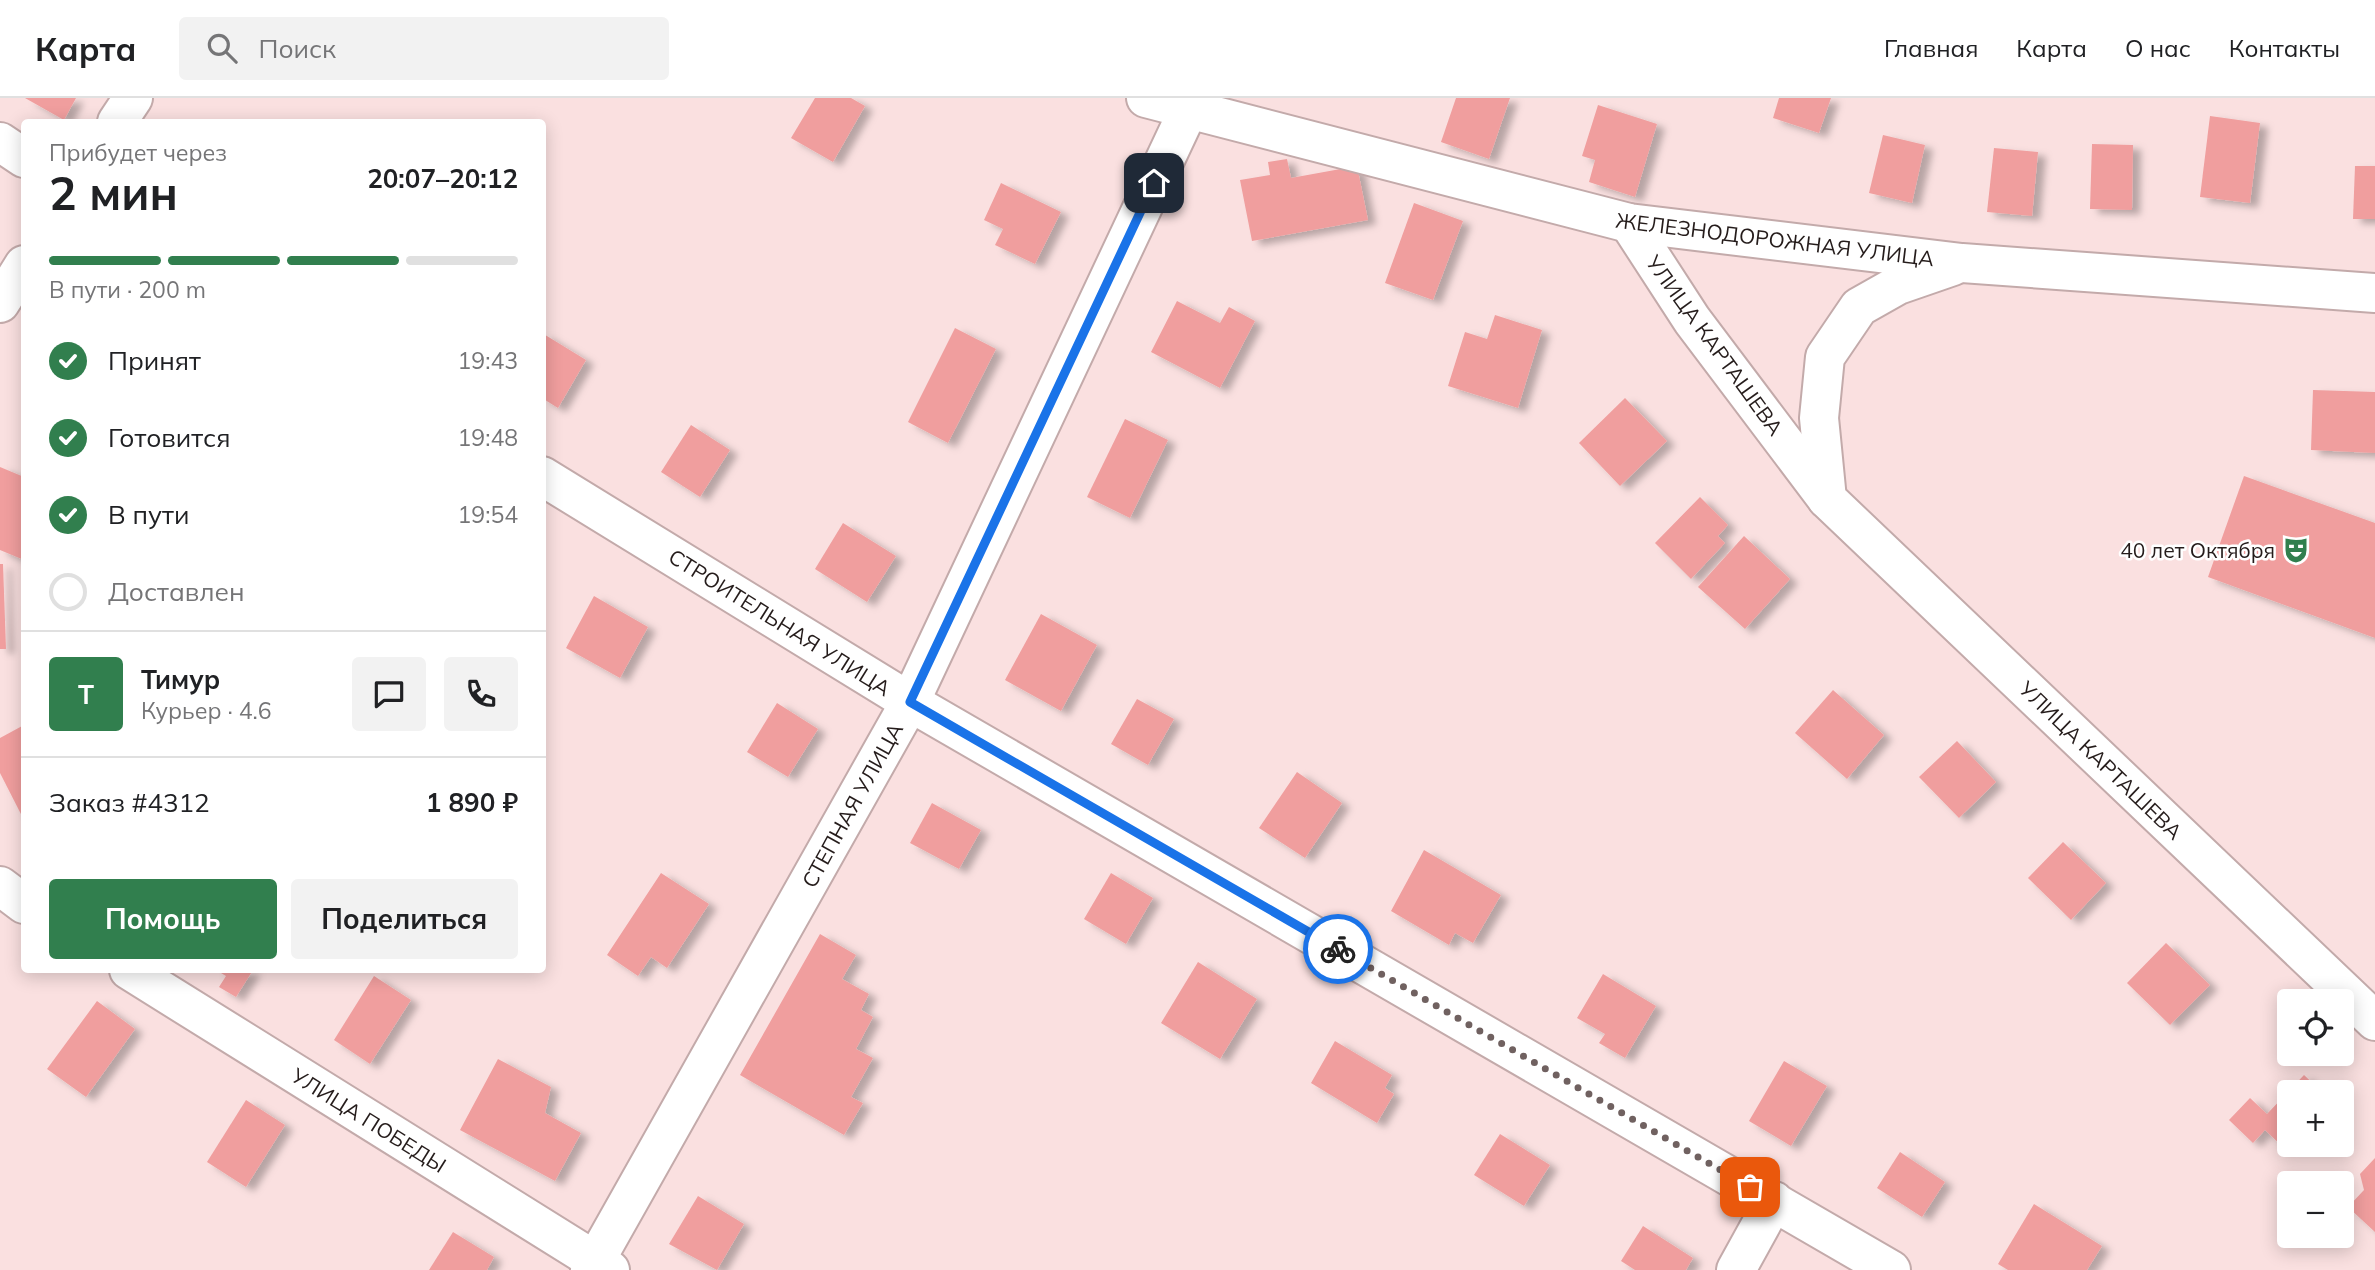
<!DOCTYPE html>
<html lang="ru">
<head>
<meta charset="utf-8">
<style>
	body { margin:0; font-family:Mulish,sans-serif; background:#f2f2f2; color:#202124; height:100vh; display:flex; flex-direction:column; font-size:26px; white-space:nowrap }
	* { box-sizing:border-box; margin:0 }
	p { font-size:23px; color:#757577 }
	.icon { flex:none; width:38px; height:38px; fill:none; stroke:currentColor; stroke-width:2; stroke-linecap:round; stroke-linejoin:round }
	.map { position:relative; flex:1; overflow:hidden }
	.sheet { position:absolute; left:21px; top:21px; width:525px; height:854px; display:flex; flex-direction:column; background:#fff; border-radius:7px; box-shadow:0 4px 18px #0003 }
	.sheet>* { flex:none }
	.tools { position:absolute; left:2277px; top:891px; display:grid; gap:14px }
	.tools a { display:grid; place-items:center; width:77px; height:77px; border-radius:7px; background:#fff; box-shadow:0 4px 18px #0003; font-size:35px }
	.pin { position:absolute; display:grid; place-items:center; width:60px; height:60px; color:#fff; margin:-30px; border-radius:14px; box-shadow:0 4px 10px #0006 }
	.courier { position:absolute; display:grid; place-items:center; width:70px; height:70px; margin:-35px; border:5px solid #1a73e8; border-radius:50%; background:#fff; color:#222; box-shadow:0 2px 9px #0007 }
	.head em { font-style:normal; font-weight:700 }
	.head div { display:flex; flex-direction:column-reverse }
	.head { display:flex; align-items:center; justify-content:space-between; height:119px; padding:0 28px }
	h1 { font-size:46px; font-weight:700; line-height:52px }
	.bar { display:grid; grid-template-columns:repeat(4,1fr); gap:10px 7px; align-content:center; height:84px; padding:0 28px }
	.bar i { height:9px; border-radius:5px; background:#e0e0e0 }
	.bar .current { background:#317f4e }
	.bar p { grid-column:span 4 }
	.line { display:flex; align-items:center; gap:18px; padding:0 28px; border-top:2px solid #e0e0e0 }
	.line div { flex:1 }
	.round { display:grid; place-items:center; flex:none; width:74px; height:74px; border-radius:7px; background:#f2f2f2 }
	ol { padding:0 28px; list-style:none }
	li { display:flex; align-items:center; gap:21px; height:77px }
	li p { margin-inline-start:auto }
	li .icon { padding:7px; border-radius:50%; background:#317f4e; color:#fff; stroke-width:4 }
	li:last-child { color:#757577 }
	li i { width:38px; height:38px; border:4px solid #e0e0e0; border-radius:50% }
	.button { display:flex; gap:14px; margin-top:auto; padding:14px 28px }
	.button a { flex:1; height:80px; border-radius:7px; background:#317f4e; color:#fff; font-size:28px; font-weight:700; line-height:80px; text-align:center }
	.button a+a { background:#f2f2f2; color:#202124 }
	header { display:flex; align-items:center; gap:42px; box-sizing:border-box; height:98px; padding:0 35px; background:#fff; border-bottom:2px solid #e0e0e0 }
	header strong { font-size:33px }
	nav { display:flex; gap:38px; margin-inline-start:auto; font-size:24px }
	.search { width:490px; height:63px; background:#f2f2f2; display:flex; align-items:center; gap:18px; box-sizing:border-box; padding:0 24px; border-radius:7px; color:#757577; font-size:26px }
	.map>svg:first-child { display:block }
	.building { fill:#f09e9e; filter:url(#shadow) }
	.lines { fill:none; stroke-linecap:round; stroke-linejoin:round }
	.street-casing { stroke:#c3aaaa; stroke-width:42 }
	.secondary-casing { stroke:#c3aaaa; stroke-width:42 }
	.street { stroke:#fff; stroke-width:38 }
	.secondary { stroke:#fff; stroke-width:38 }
	.done { stroke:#706160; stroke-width:7; stroke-dasharray:0 12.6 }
	.route { stroke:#1a73e8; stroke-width:9 }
	.labels { text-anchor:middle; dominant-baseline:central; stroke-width:5; stroke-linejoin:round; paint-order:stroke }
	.street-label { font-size:21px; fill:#251c1b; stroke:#fff }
	.poi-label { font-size:21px; fill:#251c1b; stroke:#fff; text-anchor:end }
</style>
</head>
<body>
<header>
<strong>Карта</strong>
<div class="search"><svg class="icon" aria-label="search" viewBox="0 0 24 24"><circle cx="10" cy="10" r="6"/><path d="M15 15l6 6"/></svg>Поиск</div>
<nav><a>Главная</a><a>Карта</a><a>О нас</a><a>Контакты</a></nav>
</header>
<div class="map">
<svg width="2375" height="1172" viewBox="0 0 2375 1172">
	<defs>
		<filter id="shadow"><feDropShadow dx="8" dy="4.5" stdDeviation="3.5" flood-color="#0004"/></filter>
	</defs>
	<rect width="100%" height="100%" fill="#fae0e0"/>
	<!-- building -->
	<g class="building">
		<path d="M25,0H76L64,22Z"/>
		<path d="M815,0H851L865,8L833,64L791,40Z"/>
		<path d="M1456,0H1510L1489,61L1441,44Z"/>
		<path d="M1779,0H1831L1819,35L1773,20Z"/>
		<path d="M1598,7L1657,26L1635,99L1589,84L1595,62L1582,58Z"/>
		<path d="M2210,18L2260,25L2250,105L2200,99Z"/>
		<path d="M1883,37L1925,47L1912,105L1869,95Z"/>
		<path d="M2092,46L2133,47L2132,112L2090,111Z"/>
		<path d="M1994,50L2038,54L2032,118L1987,114Z"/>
		<path d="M1287,61L1291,80L1357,68L1368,122L1252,143L1240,82L1270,77L1268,64Z"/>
		<path d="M2355,68H2375V121H2353Z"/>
		<path d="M1001,85L1061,114L1035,166L995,147L1003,131L984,122Z"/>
		<path d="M1414,105L1463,123L1433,202L1385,185Z"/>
		<path d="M1177,203L1220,225L1229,209L1255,223L1220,290L1151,254Z"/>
		<path d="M1495,217L1542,232L1518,310L1448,288L1465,234L1487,241Z"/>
		<path d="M955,230L996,251L948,345L908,324Z"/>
		<path d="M542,235L586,262L558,310L542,300Z"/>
		<path d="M2313,292L2375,294V355L2311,352Z"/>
		<path d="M1625,300L1667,343L1620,388L1579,345Z"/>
		<path d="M1125,321L1168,342L1130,420L1087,399Z"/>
		<path d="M691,327L730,352L700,399L661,374Z"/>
		<path d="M0,369L24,379L21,404L24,405V462L0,452Z"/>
		<path d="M2244,378L2375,425V540L2208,479Z"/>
		<path d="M1700,399L1728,427L1718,438L1725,445L1691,481L1655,445Z"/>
		<path d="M843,425L896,458L867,504L815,471Z"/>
		<path d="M1744,438L1790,481L1745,531L1698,489Z"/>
		<path d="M0,466H3L6,551H0Z"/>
		<path d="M594,498L648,529L620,580L566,550Z"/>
		<path d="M1041,516L1097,547L1061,613L1005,582Z"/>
		<path d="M1833,592L1884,637L1847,681L1795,635Z"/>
		<path d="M1137,601L1174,621L1148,667L1111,646Z"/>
		<path d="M777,605L818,631L788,679L747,654Z"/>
		<path d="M24,627V722L0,675V640Z"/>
		<path d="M1957,643L1996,684L1959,720L1919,679Z"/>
		<path d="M1297,674L1342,705L1305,760L1259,730Z"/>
		<path d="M932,705L981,732L959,771L910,745Z"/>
		<path d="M2063,744L2106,785L2071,822L2028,780Z"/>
		<path d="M1424,752L1501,797L1473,845L1455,835L1449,847L1391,813Z"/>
		<path d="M661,775L709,806L667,870L651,859L638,878L607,857Z"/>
		<path d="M1111,775L1153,800L1126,846L1084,821Z"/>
		<path d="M820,836L856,857L842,881L869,896L861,912L873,919L856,951L873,960L851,999L863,1005L844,1037L740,977Z"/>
		<path d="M2166,845L2210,887L2170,927L2127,885Z"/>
		<path d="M1198,864L1257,901L1220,961L1161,925Z"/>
		<path d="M216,872H253L236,899L219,889L226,878Z"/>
		<path d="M1603,876L1656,908L1625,960L1599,945L1605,936L1577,920Z"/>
		<path d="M374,878L411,902L370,966L334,942Z"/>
		<path d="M97,903L135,931L86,999L47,971Z"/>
		<path d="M1335,943L1392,977L1385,990L1394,996L1377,1025L1311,985Z"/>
		<path d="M498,961L551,989L545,1015L581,1035L555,1083L460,1032Z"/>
		<path d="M1784,963L1827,988L1791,1048L1749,1023Z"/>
		<path d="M2304,977L2322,994H2289V1042L2283,1049L2265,1032L2253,1045L2229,1022L2250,1000L2267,1016Z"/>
		<path d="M246,1002L285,1027L246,1089L207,1064Z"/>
		<path d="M1500,1036L1550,1067L1524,1108L1474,1077Z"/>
		<path d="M1900,1054L1945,1084L1922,1119L1877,1090Z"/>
		<path d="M2375,1060V1134L2348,1109L2364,1092L2360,1076Z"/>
		<path d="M698,1098L744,1126L717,1172L669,1146Z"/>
		<path d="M2034,1106L2102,1148L2087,1172H2008L1998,1166Z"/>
		<path d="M1643,1128L1693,1160L1686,1172H1635L1621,1163Z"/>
		<path d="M453,1134L494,1159L487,1172H429Z"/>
	</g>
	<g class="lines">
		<!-- street casing -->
		<g class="street-casing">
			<g id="street">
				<path d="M117,24L133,0"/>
				<path d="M0,44L24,60"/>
				<path d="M0,205L24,167"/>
				<path d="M542,378L910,604L1891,1172"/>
				<path d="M0,788L24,806"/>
				<path d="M129,872L610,1172"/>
				<path d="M590,1172L910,604L1194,0"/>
				<path d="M1736,1172L1774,1103"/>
			</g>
		</g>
		<!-- secondary casing -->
		<g class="secondary-casing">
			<g id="secondary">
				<path d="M1146,0L1629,125L1962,165L2375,195"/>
				<path d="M1629,125L1692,222L1827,401"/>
				<path d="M1953,168L1898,187L1859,209L1825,259L1819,320L1827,401L2375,923"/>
			</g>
		</g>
		<!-- street -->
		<use href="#street" class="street"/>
		<!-- secondary -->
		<use href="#secondary" class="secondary"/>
	</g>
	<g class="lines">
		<!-- done -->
		<path class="done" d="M1338,851L1750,1089"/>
		<!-- route -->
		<path class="route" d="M1154,85L910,604L1338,851"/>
	</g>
	<!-- icons -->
	<defs>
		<g id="theatre-bare" transform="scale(2.1)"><path d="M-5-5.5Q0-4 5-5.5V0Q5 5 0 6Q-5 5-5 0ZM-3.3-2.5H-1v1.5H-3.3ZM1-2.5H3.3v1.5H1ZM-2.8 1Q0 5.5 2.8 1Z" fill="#317f4e" stroke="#fff" stroke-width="2.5" paint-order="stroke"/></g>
	</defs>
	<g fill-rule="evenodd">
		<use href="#theatre-bare" x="2296" y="452"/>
	</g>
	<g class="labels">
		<!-- street labels -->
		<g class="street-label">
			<text transform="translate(1775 141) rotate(7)">ЖЕЛЕЗНОДОРОЖНАЯ УЛИЦА</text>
			<text transform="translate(1715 247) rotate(54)">УЛИЦА КАРТАШЕВА</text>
			<text transform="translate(780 524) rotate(32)">СТРОИТЕЛЬНАЯ УЛИЦА</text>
			<text transform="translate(2101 662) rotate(44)">УЛИЦА КАРТАШЕВА</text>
			<text transform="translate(852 707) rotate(-61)">СТЕПНАЯ УЛИЦА</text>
			<text transform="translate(369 1022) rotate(32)">УЛИЦА ПОБЕДЫ</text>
		</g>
		<!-- poi labels -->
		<g class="poi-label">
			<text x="2275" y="452">40 лет Октября</text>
		</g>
	</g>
</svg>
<div class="tools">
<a><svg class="icon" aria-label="locate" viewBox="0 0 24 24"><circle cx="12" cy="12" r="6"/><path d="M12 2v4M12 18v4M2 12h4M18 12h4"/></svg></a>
<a>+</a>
<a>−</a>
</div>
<div class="pin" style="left:1750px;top:1089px;background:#ea580c"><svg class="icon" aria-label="bag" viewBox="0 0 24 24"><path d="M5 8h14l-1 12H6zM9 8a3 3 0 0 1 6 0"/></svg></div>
<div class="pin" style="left:1154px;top:85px;background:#1f2937"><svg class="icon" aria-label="home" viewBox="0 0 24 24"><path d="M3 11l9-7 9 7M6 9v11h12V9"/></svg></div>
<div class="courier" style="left:1338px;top:851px"><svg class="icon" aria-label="bike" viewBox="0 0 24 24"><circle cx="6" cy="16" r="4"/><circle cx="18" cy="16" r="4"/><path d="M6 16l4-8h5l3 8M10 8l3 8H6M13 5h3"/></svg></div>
<section class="sheet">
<div class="head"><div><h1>2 мин</h1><p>Прибудет через</p></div><em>20:07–20:12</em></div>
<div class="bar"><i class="current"></i><i class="current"></i><i class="current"></i><i></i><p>В пути · 200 m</p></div>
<ol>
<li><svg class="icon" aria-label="check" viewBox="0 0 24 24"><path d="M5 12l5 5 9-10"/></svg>Принят<p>19:43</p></li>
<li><svg class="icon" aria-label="check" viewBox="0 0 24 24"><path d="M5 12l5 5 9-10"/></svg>Готовится<p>19:48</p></li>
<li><svg class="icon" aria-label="check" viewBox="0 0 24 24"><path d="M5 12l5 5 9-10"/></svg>В пути<p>19:54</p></li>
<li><i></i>Доставлен</li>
</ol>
<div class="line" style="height:126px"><b class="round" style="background:#317f4e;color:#fff">Т</b><div><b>Тимур</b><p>Курьер · 4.6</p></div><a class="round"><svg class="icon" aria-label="chat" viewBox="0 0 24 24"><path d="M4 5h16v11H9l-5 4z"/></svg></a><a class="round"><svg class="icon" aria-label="phone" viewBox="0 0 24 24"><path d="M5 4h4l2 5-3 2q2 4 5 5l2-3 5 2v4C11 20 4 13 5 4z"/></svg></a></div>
<div class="line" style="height:91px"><div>Заказ #4312</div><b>1 890 ₽</b></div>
<div class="button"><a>Помощь</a><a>Поделиться</a></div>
</section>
</div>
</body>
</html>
